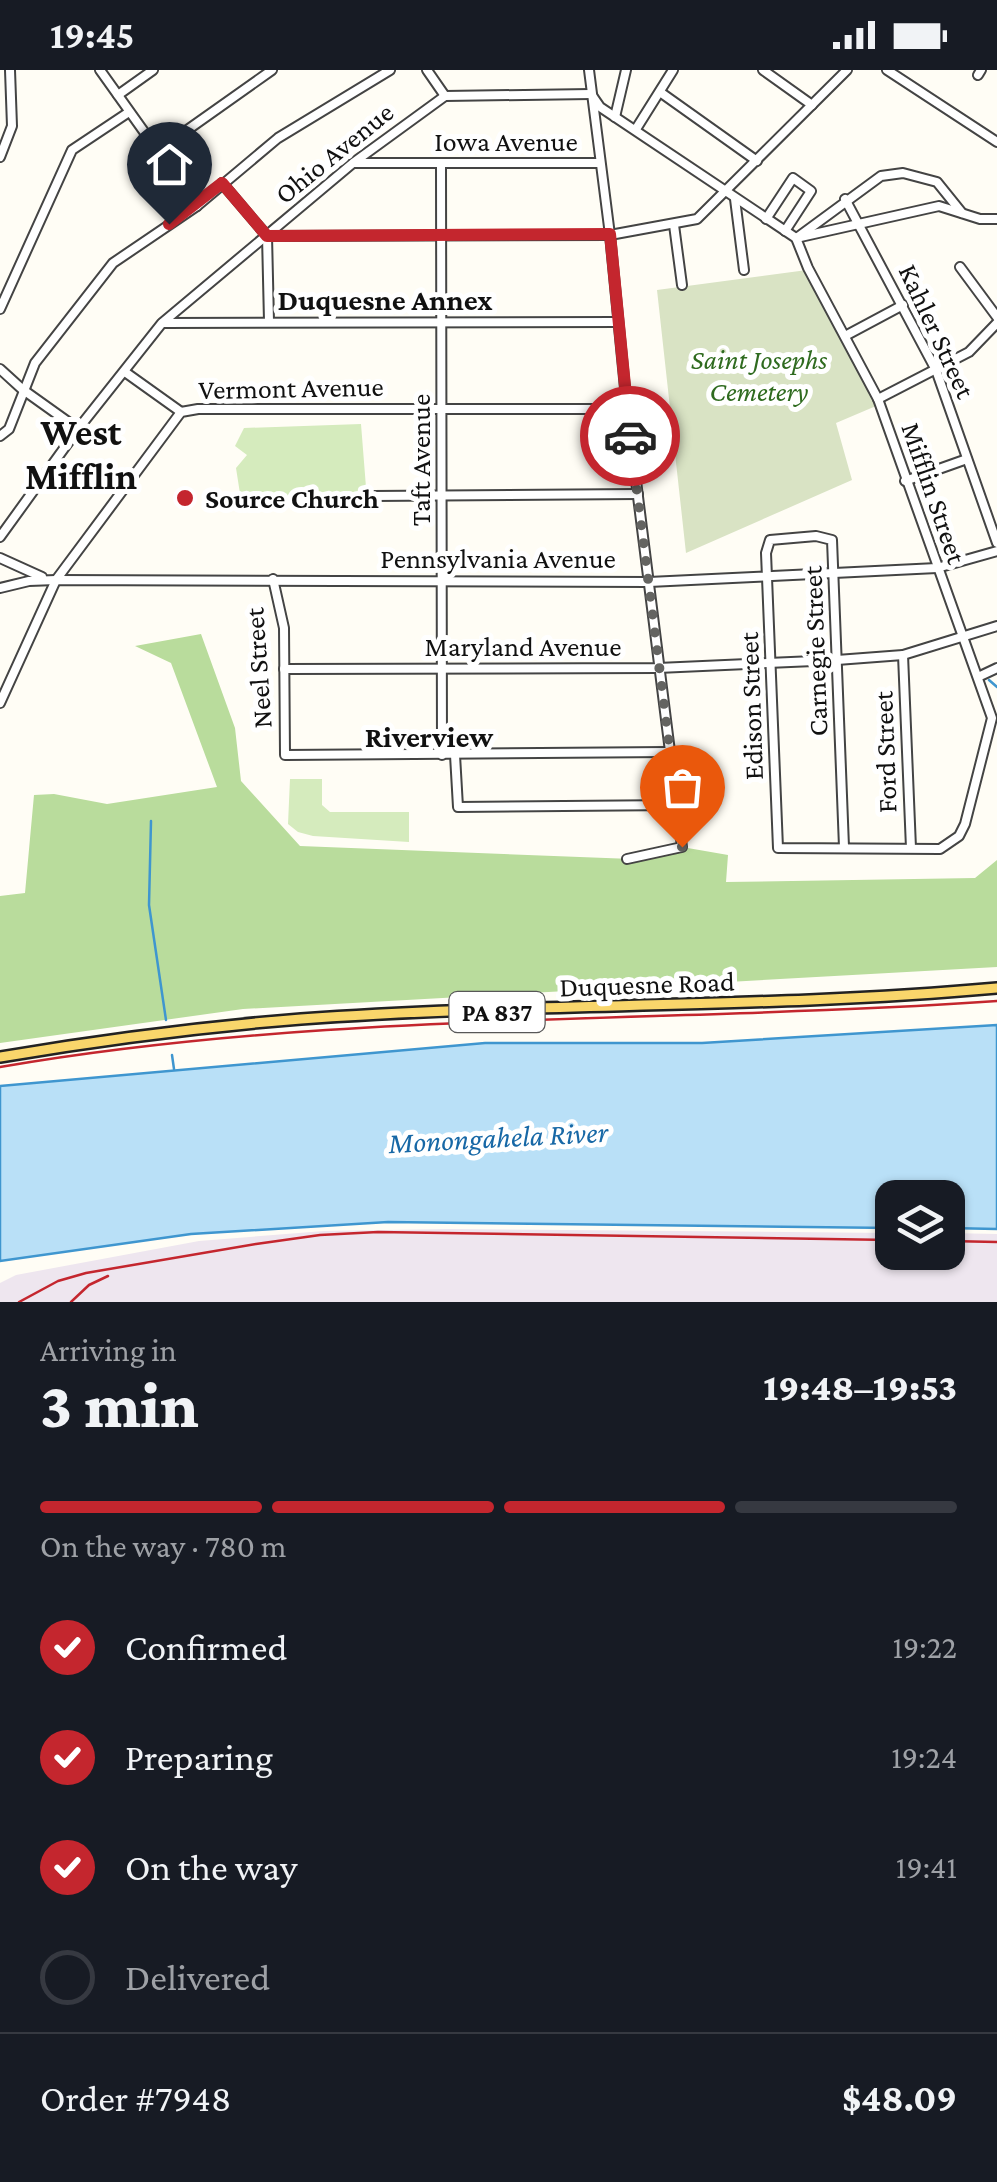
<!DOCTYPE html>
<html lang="en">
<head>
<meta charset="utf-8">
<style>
	body { margin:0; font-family:"Crimson Pro",serif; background:#20242c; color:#f1f3f6; height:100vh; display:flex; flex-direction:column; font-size:38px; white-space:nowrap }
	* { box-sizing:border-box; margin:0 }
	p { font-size:32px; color:#9ea1a6 }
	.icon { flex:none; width:55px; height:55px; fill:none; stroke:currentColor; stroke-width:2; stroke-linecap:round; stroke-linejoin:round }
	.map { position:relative; height:1232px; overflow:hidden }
	.sheet { display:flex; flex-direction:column; background:#171b24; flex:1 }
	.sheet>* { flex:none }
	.controls { position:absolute; left:875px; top:1110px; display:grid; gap:20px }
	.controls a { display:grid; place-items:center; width:90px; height:90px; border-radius:20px; background:#171b24; box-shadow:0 2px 8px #0004; font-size:50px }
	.pin { position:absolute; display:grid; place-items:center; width:85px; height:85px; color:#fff; margin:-102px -42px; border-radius:50% 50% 50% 0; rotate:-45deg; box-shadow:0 0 10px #0007 }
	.pin .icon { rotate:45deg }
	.courier { position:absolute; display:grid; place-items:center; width:100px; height:100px; margin:-50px; border:8px solid #c4262e; border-radius:50%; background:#fff; color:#222; box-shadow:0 2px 12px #0007 }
	.summary em { font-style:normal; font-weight:800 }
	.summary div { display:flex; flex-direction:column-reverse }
	.summary { display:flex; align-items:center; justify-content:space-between; height:170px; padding:0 40px }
	h1 { font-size:65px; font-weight:800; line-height:75px }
	.bar { display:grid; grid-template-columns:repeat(4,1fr); gap:15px 10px; align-content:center; height:120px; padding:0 40px }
	.bar i { height:12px; border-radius:8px; background:#363941 }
	.bar .on { background:#c4262e }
	.bar p { grid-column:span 4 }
	.line { display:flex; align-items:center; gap:25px; padding:0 40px; border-top:2px solid #363941 }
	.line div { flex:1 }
	ol { padding:0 40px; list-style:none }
	li { display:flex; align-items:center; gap:30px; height:110px }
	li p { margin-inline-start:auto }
	li .icon { padding:10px; border-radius:50%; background:#c4262e; color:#fff; stroke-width:4 }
	li:last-child { color:#9ea1a6 }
	li i { width:55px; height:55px; border:5px solid #363941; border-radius:50% }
	.status { display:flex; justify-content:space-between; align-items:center; height:70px; padding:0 50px; background:#171b24; direction:ltr }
	.status svg { height:28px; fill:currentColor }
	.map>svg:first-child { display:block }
	.industrial { fill:#eee6ef }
	.green { fill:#d5ebbd }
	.forest { fill:#b9dc9c }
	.cemetery { fill:#d9e3c4 }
	.water { fill:#b9e0f7; stroke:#3f96cf; stroke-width:2.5 }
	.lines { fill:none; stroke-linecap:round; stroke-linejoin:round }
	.stream { stroke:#3f96cf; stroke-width:2.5 }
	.minor-casing { stroke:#444; stroke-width:12 }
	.major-casing { stroke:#222; stroke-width:14 }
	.minor { stroke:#fff; stroke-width:8 }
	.major { stroke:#f9d66b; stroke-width:9 }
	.rail { stroke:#c4262e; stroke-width:2.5 }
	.done { stroke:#646461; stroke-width:10; stroke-dasharray:0 18 }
	.route { stroke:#c4262e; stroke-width:12 }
	.poi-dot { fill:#c4262e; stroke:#fff; stroke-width:4 }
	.labels { text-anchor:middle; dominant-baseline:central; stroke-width:10; stroke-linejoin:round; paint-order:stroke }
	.shield { fill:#fff; stroke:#585858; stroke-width:2.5 }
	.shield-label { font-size:25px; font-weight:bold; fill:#111 }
	.street-label { font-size:28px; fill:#111; stroke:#fff }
	.park-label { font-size:28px; font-style:italic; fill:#2f6b1f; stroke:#fff }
	.poi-label { font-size:28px; font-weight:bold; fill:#111; stroke:#fff; text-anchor:start }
	.neighbourhood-label { font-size:30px; font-weight:bold; fill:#111; stroke:#fff }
	.water-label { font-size:30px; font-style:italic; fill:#1768a6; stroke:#fff }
	.district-label { font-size:38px; font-weight:bold; fill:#111; stroke:#fff }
</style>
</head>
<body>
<div class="status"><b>19:45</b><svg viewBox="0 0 49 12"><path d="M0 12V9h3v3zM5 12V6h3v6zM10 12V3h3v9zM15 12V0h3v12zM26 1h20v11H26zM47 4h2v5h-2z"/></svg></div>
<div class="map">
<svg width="997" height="1232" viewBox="0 0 997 1232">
	<rect width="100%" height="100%" fill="#fffdf5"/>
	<!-- industrial -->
	<path class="industrial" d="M448,1159L892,1163V1182H948V1163L997,1164V1232H0V1213L16,1205L199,1171L324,1161Z"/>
	<!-- green -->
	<g class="green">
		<path d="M361,354L367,430H241L236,398L247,385L235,376L244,358Z"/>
		<path d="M290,709H322V735L330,742H409V772L313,766L298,762L288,754Z"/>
	</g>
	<!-- forest -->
	<path class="forest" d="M201,564L235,658L241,711L300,776L632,789L682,777L728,785L726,812L975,808L997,790V897L243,939L0,973V826L25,823L34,725L54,724L107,734L217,717L171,593L135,576Z"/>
	<!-- cemetery -->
	<path class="cemetery" d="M807,200L876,336L836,353L852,410L686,483L657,220Z"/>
	<!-- water -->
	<path class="water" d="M997,955V1159L948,1158V1128H892V1158L388,1152L191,1164L0,1191V1016L485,973H702Z"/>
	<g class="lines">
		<!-- stream -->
		<g class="stream">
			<path d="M989,610L997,617"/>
			<path d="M151,751L149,835L166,950"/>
			<path d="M172,985L174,999"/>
		</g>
		<!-- minor casing -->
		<g class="minor-casing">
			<g id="minor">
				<path d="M100,0L197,136"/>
				<path d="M427,0L445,26"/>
				<path d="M589,0L610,165L627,339L682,777L627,789"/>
				<path d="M763,0L812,35"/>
				<path d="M887,0L997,72"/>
				<path d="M978,5L981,0"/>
				<path d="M660,22L757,91"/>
				<path d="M591,24L600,37L796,168L808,198L878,329L992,648L965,754L959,766L940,779L778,778L766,483L770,470L816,466L832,470L844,777"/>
				<path d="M118,25L153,0"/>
				<path d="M615,47L626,0"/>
				<path d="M636,59L673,0"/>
				<path d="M159,80L272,0"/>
				<path d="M0,87L12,56L10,0"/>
				<path d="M354,93H600"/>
				<path d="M441,95L442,685"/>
				<path d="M222,113L267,166"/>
				<path d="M735,129L744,200"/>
				<path d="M845,129L936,300L997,473"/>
				<path d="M766,149L793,108L811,121L785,161"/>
				<path d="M674,155L682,215"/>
				<path d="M267,166L610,165L697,149L847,0"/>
				<path d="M267,166L269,251"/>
				<path d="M798,167L881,106L903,103L937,112L962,143"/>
				<path d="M796,168L939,136L980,149H997"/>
				<path d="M960,197L997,247"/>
				<path d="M0,239L72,80L129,42"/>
				<path d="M163,253L618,252"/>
				<path d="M845,266L903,235"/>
				<path d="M0,299L22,319L78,359"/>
				<path d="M125,302L181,342"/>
				<path d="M878,329L969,282L997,253"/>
				<path d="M0,366L9,359L35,293L113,193L197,136L278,68L390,0"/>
				<path d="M905,411L967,389"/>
				<path d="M373,426L638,424"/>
				<path d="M0,467L78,359L162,253L353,93L445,26L591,24"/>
				<path d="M0,488L42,507"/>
				<path d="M273,509L284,558L285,685L669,682"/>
				<path d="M0,518L29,511L56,510L649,512L937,498L997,481"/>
				<path d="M903,585L911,778"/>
				<path d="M284,599L658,598L837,590L903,585L997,556"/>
				<path d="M978,607L997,598"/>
				<path d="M0,633L56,510L181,342L198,339H627"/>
				<path d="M455,685L458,737L677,735"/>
			</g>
		</g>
		<!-- major casing -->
		<g class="major-casing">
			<path id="major" d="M0,987C100,970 200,957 301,949C532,932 765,939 997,918"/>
		</g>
		<!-- minor -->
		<use href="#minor" class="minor"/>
		<!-- major -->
		<use href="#major" class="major"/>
		<!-- rail -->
		<g class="rail">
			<path d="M0,997C329,940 665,954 997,931"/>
			<path d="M948,1171L997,1172"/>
			<path d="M19,1232L58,1211L86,1203L256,1174L320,1165L378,1162L892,1170"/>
			<path d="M71,1232L89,1215L108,1206"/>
		</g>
	</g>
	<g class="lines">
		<!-- done -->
		<path class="done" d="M630,366L682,777"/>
		<!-- route -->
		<path class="route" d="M169,154L222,113L267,166L610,164L630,366"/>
	</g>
	<!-- markers -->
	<circle class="poi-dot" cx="185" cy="428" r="10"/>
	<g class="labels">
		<!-- shield labels -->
		<rect class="shield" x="449.5" y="922" width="95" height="40" rx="8"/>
		<g class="shield-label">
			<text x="497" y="942">PA 837</text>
		</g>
		<!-- street labels -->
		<g class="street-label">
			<text x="506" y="71">Iowa Avenue</text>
			<text transform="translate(334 83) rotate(-39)">Ohio Avenue</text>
			<text transform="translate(937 261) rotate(65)">Kahler Street</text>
			<text transform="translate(291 318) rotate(-1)">Vermont Avenue</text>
			<text transform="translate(420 390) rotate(-90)">Taft Avenue</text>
			<text transform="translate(934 423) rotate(71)">Mifflin Street</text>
			<text x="498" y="488">Pennsylvania Avenue</text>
			<text x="523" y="576">Maryland Avenue</text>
			<text transform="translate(815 581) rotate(-92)">Carnegie Street</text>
			<text transform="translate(258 598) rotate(-94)">Neel Street</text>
			<text transform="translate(751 636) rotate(-92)">Edison Street</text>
			<text transform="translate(885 682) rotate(-92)">Ford Street</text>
			<text transform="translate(647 914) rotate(-2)">Duquesne Road</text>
		</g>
		<!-- park labels -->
		<g class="park-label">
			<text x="759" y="289">Saint Josephs<tspan x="759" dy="32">Cemetery</tspan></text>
		</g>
		<!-- poi labels -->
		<g class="poi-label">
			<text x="205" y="428">Source Church</text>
		</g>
		<!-- neighbourhood labels -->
		<g class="neighbourhood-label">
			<text x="385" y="229">Duquesne Annex</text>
			<text x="429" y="666">Riverview</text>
		</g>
		<!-- water labels -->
		<g class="water-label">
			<text transform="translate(498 1067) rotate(-3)">Monongahela River</text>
		</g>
		<!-- district labels -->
		<g class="district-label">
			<text x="81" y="362">West<tspan x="81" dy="44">Mifflin</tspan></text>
		</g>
	</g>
</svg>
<div class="controls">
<a><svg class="icon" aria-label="layers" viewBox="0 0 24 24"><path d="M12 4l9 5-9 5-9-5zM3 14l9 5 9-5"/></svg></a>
</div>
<div class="pin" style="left:682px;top:777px;background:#ea580c"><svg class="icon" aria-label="bag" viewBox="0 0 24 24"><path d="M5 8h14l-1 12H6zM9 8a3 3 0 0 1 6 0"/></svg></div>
<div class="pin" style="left:169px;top:154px;background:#1f2937"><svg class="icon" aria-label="home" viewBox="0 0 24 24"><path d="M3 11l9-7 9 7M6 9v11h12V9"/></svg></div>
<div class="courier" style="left:630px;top:366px"><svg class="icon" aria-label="car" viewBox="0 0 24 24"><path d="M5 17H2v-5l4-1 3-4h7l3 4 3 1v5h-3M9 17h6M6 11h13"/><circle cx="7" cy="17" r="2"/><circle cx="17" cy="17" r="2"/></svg></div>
</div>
<section class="sheet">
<div class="summary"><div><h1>3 min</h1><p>Arriving in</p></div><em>19:48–19:53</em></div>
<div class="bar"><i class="on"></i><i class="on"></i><i class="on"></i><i></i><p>On the way · 780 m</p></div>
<ol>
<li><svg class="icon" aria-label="check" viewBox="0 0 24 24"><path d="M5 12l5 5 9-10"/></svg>Confirmed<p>19:22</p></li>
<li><svg class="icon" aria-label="check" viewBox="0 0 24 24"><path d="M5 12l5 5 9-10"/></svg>Preparing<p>19:24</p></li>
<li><svg class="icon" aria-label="check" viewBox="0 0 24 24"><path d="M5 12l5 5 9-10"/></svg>On the way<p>19:41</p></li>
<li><i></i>Delivered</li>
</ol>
<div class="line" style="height:130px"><div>Order #7948</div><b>$48.09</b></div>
</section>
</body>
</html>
